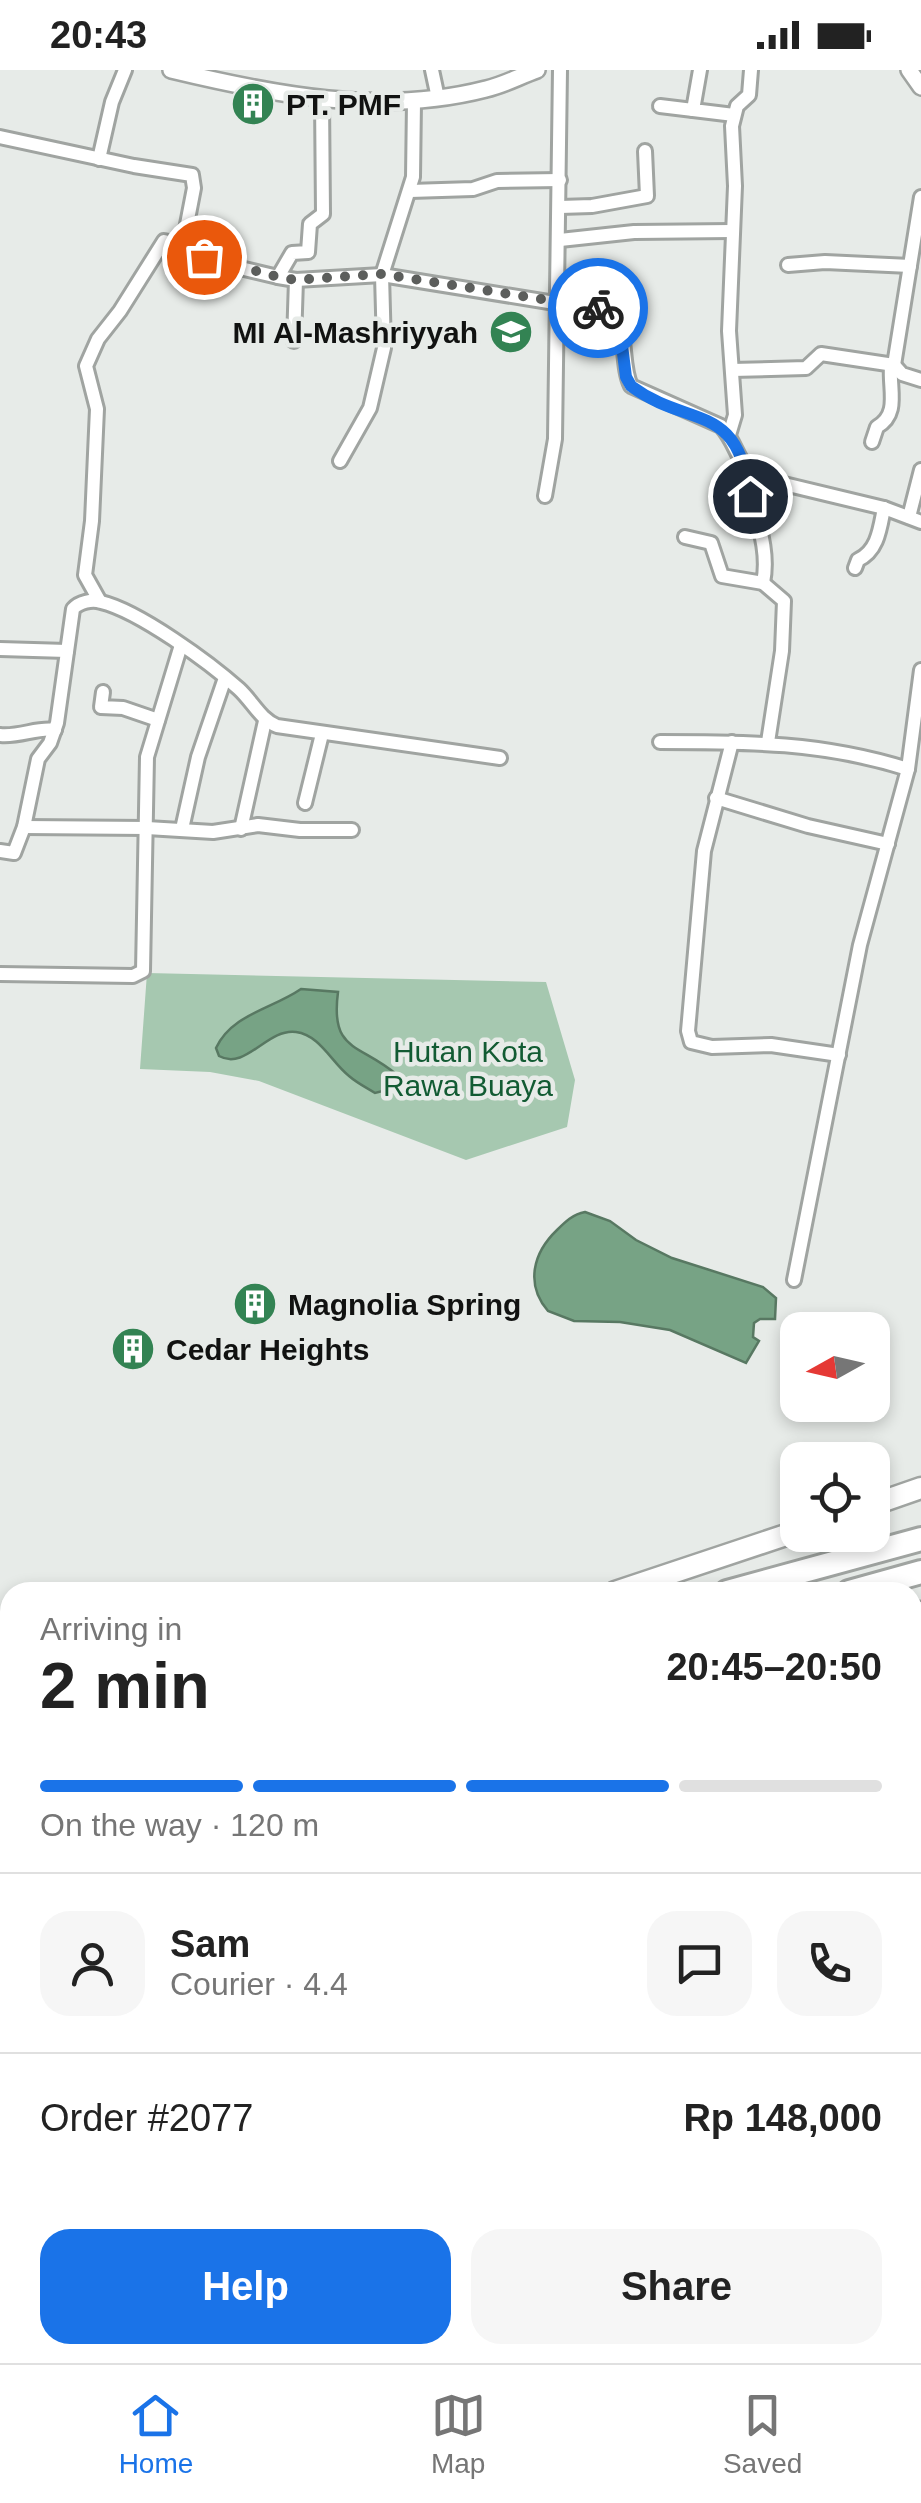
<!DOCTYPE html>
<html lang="en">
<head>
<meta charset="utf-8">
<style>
	body { margin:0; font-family:Arial,sans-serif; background:#f6f6f6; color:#222; height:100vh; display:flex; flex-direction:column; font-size:38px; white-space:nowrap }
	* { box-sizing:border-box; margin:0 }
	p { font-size:32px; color:#767676 }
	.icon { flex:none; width:55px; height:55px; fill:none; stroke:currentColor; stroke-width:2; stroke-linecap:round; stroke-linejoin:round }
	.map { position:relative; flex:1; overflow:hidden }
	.drawer { position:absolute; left:0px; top:1512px; width:922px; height:782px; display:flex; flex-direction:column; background:#fff; border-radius:30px 30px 0 0; box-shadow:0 5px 15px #0003 }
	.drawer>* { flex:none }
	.needle { width:65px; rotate:262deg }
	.controls { position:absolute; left:780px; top:1242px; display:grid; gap:20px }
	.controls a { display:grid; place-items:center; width:110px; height:110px; border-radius:20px; background:#fff; box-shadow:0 5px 15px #0003; font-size:50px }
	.pin { position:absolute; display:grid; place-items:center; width:85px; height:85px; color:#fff; margin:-42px; border:5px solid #fff; border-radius:50%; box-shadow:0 2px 10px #0007 }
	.courier { position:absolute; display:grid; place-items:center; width:100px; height:100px; margin:-50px; border:8px solid #1a73e8; border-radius:50%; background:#fff; color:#222; box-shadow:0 2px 12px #0007 }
	.head em { font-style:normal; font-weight:700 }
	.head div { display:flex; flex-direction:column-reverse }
	.head { display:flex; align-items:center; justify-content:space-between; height:170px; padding:0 40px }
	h1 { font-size:65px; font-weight:700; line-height:75px }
	.bar { display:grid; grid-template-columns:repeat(4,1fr); gap:15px 10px; align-content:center; height:120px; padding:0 40px }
	.bar i { height:12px; border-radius:8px; background:#e0e0e0 }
	.bar .selected { background:#1a73e8 }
	.bar p { grid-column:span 4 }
	.line { display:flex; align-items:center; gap:25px; padding:0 40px; border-top:2px solid #e0e0e0 }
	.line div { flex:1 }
	.round { display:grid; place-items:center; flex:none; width:105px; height:105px; border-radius:30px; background:#f6f6f6 }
	.button { display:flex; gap:20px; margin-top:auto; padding:20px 40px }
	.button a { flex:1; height:115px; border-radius:30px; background:#1a73e8; color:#fff; font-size:40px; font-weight:700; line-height:115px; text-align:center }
	.button a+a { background:#f6f6f6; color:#222 }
	.status { display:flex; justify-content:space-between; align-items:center; height:70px; padding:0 50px; background:#fff; direction:ltr }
	.status svg { height:28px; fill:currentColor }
	.tabs { display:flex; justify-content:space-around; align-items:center; height:140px; border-top:2px solid #e0e0e0; background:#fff; font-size:28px; color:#767676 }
	.tabs a { display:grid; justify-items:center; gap:5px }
	.tabs .selected { color:#1a73e8 }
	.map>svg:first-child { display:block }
	.built { fill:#d6e1d9 }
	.green { fill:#a6c8b0 }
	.water { fill:#77a385; stroke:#587862; stroke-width:2.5 }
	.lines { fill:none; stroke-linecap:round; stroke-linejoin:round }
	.minor-casing { stroke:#a0a4a1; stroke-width:18 }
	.tertiary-casing { stroke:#a0a4a1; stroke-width:20 }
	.secondary-casing { stroke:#a0a4a1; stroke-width:22 }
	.primary-casing { stroke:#a0a4a1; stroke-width:25 }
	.motorway-casing { stroke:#a0a4a1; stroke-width:28 }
	.minor { stroke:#fff; stroke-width:12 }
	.tertiary { stroke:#fff; stroke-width:15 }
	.secondary { stroke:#fff; stroke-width:18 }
	.primary { stroke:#fff; stroke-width:20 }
	.motorway { stroke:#fff; stroke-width:22 }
	.done { stroke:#5c5e5c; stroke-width:10; stroke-dasharray:0 18 }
	.route { stroke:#1a73e8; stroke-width:12 }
	.labels { text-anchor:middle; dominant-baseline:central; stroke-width:9; stroke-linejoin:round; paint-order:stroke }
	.poi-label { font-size:30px; font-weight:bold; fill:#111211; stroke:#e7ebe8; text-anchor:start }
	.park-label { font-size:30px; fill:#125b33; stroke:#e7ebe8 }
</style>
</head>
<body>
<div class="status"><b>20:43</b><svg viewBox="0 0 49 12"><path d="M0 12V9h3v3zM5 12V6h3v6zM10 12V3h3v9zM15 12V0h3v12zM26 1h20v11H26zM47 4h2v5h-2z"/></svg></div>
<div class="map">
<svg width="921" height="2293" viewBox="0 0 921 2293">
	<rect width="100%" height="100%" fill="#e7ebe8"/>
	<!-- built -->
	<g class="built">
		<path d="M912,1735L921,1736V2090L912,2019Z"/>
		<path d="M921,2111V2258L913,2275V2112Z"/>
	</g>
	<!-- green -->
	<path class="green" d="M147,903L546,912L575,1010L567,1057L466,1090L259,1011L210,1002L140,999Z"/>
	<!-- water -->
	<g class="water">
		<path d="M301,919L338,922C330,982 359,973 396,1004L395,1018L375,1023C367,1018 357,1013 349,1006C332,993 320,965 296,962C267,958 246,1001 219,986L216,978C232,944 272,939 301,919Z"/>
		<path d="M585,1142L610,1151L636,1170L672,1188L763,1217L776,1228L775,1249H760L754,1253L753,1267L759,1271L746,1293L670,1260L620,1252L574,1251L548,1241C525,1214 533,1183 557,1160C565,1152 573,1144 585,1142Z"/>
	</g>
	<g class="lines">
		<!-- minor casing -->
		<g class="minor-casing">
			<g id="minor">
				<path d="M432,0L438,28"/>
				<path d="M700,0L693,40L734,45"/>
				<path d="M660,36L693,40"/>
				<path d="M0,67L134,96L192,105L194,118L183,175"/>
				<path d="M99,89L112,32L125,0"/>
				<path d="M410,121L473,119L497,111L560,110"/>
				<path d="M560,137L592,136L647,126L645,81"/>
				<path d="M560,170L634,162L732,161"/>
				<path d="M788,195L825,192L910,196"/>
				<path d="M278,207L292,183L308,182L310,154L323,144L322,29"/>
				<path d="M294,271L296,210"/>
				<path d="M894,295L921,127"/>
				<path d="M732,300L806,298L821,284L894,295L902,304L921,310"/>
				<path d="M729,365L735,345L729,261L735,116L732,56L737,36L749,25L751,0"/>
				<path d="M872,372L877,357C900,344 889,319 891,297"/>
				<path d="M340,391L370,338L384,278L382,205L413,107L414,32"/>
				<path d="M545,426L555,369L560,0"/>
				<path d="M909,447L921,400"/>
				<path d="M685,467L711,473L722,506L763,513C771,475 751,437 746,400"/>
				<path d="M855,498L858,490C878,481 880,458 884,438"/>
				<path d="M763,513L784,531L782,581L768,672"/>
				<path d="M99,530L85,505L92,451L97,339L86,296L98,269L120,241L164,171L183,175L219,193L278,207L296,210L382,205L610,242C629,255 620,294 631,316L721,356C736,372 738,394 755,407L884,438L921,452"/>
				<path d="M0,579L67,581"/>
				<path d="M103,622L101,637L123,638L158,650"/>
				<path d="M0,665C21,667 37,657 55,660"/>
				<path d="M660,672C748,672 823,672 908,699"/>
				<path d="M732,672L704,781L688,961L691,972L712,977L771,975L839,985"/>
				<path d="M716,728L808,756L888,774"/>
				<path d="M305,733L322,664"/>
				<path d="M24,757L147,758L213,762L258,755L300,760H352"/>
				<path d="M182,759L198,687L225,608"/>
				<path d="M241,759L265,651"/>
				<path d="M0,781L14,783L24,757L38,689L50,673L57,653L73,539C79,532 92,529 101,532C139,541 210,593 239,619C253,632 260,649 277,656L500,688"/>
				<path d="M0,904L133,906L143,901L147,687L181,575"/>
				<path d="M794,1210L860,875L908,699L921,600"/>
				<path d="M0,1625L10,1634"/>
				<path d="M0,1667L4,1688"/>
				<path d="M0,2031L10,2029"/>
				<path d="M0,2169L10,2174"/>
				<path d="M912,2260L921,2247"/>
				<path d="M218,2293L220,2285"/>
				<path d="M397,2293V2285"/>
				<path d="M571,2293L572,2285"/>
				<path d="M740,2293L743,2285"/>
				<path d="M889,2293L895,2285"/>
			</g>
		</g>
		<!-- tertiary casing -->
		<g class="tertiary-casing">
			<g id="tertiary">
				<path d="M171,0C275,25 381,46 486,19C504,15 520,6 537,0"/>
				<path d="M909,0L921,17"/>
			</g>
		</g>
		<!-- secondary casing -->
		<g class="secondary-casing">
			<path id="secondary" d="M0,2288L20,2293"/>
		</g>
		<!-- primary casing -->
		<g class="primary-casing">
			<g id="primary">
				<path d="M872,1435L921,1418"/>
				<path d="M615,1522L798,1461"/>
				<path d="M912,1544L921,1542"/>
				<path d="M0,1689L10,1687"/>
				<path d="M0,1794L10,1792"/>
				<path d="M0,1813L10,1811"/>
			</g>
		</g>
		<!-- motorway casing -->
		<g class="motorway-casing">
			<g id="motorway">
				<path d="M727,1522L921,1469"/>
				<path d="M849,1522L921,1502"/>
				<path d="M0,1727L10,1725"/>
				<path d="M0,1763L10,1761"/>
			</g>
		</g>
		<!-- minor -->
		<use href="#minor" class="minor"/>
		<!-- tertiary -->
		<use href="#tertiary" class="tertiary"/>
		<!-- secondary -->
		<use href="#secondary" class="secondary"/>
		<!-- primary -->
		<use href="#primary" class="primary"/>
		<!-- motorway -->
		<use href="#motorway" class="motorway"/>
	</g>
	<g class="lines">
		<!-- done -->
		<path class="done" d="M204,187L278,207L296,210L382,204L598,238"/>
		<!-- route -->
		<path class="route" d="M598,238L616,246L619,252L626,307L631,316C689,359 738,330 750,426"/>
	</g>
	<!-- icons -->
	<defs>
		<g id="building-disc" transform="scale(2.25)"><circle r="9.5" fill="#338353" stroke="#e7ebe8"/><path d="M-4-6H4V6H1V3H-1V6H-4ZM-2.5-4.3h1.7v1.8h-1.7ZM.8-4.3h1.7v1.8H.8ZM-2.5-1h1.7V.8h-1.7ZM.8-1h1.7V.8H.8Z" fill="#fff"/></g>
		<g id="school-disc" transform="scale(2.25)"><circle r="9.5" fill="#338353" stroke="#e7ebe8"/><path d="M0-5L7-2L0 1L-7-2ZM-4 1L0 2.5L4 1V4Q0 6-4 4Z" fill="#fff"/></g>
	</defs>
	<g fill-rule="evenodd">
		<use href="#building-disc" x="253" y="34"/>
		<use href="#school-disc" x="511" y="262"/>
		<use href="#building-disc" x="255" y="1234"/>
		<use href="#building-disc" x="133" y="1279"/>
	</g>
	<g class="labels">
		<!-- poi labels -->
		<g class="poi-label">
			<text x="286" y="34">PT. PMF</text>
			<text x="478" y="262" text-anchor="end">MI Al-Mashriyyah</text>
			<text x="288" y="1234">Magnolia Spring</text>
			<text x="166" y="1279">Cedar Heights</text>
		</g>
		<!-- park labels -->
		<g class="park-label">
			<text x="468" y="981">Hutan Kota<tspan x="468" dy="34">Rawa Buaya</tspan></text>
		</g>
	</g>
</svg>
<div class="controls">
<a><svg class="needle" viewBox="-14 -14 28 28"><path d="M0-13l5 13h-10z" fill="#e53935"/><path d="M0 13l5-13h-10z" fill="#767676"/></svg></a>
<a><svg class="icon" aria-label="locate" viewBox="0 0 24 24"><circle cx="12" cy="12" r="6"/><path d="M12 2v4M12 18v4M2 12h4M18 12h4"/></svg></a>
</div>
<div class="pin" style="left:204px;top:187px;background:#ea580c"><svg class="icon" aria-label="bag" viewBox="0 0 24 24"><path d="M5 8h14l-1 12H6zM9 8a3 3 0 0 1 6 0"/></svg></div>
<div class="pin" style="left:750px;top:426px;background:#1f2937"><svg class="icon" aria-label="home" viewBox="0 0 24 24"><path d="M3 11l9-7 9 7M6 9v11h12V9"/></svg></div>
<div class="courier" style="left:598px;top:238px"><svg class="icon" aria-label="bike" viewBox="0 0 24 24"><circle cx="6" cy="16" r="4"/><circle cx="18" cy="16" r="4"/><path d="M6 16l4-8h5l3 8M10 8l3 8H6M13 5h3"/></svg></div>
<section class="drawer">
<div class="head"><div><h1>2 min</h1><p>Arriving in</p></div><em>20:45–20:50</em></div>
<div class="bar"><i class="selected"></i><i class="selected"></i><i class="selected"></i><i></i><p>On the way · 120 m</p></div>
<div class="line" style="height:180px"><a class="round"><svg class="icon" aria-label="person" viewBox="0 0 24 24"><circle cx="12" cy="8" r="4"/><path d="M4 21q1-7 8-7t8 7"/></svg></a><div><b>Sam</b><p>Courier · 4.4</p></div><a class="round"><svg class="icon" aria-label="chat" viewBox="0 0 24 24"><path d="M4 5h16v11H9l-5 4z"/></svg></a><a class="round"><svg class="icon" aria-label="phone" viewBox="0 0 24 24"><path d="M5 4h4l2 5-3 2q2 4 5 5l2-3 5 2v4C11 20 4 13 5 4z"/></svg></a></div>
<div class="line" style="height:130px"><div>Order #2077</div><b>Rp 148,000</b></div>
<div class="button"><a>Help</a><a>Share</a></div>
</section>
</div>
<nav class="tabs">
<a class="selected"><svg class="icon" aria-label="home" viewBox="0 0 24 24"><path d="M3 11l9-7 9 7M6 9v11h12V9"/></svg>Home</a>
<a><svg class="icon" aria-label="map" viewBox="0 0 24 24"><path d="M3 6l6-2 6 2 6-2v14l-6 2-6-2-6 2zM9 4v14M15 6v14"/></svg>Map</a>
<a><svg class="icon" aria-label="saved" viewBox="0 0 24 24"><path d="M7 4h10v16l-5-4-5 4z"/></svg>Saved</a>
</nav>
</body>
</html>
